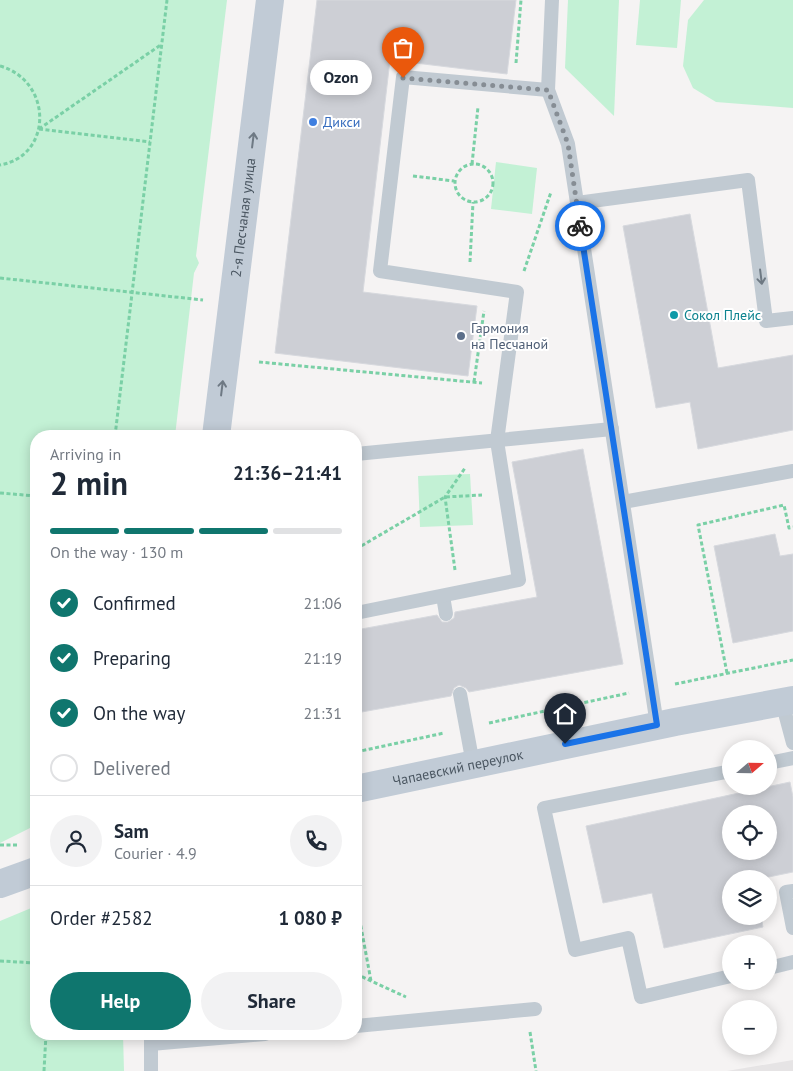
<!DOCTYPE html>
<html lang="en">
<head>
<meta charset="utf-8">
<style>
	body { margin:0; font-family:"PT Sans",sans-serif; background:#f2f2f3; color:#1f2937; height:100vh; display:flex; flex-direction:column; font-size:19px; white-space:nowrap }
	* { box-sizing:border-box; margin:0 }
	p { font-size:16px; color:#747a83 }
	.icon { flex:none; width:28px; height:28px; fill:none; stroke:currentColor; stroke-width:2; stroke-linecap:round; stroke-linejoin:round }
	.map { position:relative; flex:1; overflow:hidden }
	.side { position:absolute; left:30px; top:430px; width:332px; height:610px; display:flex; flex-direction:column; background:#fff; border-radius:20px; box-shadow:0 2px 12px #0003 }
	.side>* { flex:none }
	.needle { width:32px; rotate:70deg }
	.tools { position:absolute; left:722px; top:740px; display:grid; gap:10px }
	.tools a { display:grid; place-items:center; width:55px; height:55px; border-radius:50%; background:#fff; box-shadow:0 2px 12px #0003; font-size:25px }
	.pin { position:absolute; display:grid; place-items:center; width:42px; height:42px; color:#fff; margin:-51px -21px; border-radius:50% 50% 50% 0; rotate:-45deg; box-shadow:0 0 5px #0007 }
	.pin .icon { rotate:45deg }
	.courier { position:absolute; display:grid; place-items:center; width:50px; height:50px; margin:-25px; border:4px solid #1a73e8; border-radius:50%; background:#fff; color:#222; box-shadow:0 1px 6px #0007 }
	.bubble { position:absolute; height:35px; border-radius:18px; background:#fff; box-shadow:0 2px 12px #0003; font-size:16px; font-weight:800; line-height:35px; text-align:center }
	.overview em { font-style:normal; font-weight:800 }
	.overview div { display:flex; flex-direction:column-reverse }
	.overview { display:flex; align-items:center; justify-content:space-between; height:85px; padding:0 20px }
	h1 { font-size:32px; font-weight:800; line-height:38px }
	.bar { display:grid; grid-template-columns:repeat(4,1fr); gap:8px 5px; align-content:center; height:60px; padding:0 20px }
	.bar i { height:6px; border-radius:4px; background:#e0e1e3 }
	.bar .on { background:#0f766e }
	.bar p { grid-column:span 4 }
	.line { display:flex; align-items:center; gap:12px; padding:0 20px; border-top:1px solid #e0e1e3 }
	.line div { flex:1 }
	.round { display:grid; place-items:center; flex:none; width:52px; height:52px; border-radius:26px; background:#f2f2f3 }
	ol { padding:0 20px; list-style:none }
	li { display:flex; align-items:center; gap:15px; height:55px }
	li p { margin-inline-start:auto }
	li .icon { padding:5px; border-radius:50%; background:#0f766e; color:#fff; stroke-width:4 }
	li:last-child { color:#747a83 }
	li i { width:28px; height:28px; border:2px solid #e0e1e3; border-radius:50% }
	.button { display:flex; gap:10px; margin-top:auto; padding:10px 20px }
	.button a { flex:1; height:58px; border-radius:30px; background:#0f766e; color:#fff; font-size:20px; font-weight:800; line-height:58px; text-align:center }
	.button a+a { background:#f2f2f3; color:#1f2937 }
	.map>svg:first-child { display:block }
	.education { fill:#e6e4e5 }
	.green { fill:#c3f1d5 }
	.building { fill:#cdcfd5; stroke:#d7d9de; fill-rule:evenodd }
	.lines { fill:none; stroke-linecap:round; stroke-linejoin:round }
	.path { stroke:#7ad0a6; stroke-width:3; stroke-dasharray:4 2.5; stroke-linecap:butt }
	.lane { stroke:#c1cad2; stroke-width:14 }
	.secondary { stroke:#c1cbd6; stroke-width:28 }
	.oneway { stroke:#6e7984 }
	.oneway2 { stroke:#6e7983 }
	.done { stroke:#868d94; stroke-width:5; stroke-dasharray:0 9 }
	.route { stroke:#1a73e8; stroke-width:6 }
	.shop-dot { fill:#3f7fe0; stroke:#fff; stroke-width:2 }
	.culture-dot { fill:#0f9aa8; stroke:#fff; stroke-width:2 }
	.service-dot { fill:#5c6f8a; stroke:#fff; stroke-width:2 }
	.labels { text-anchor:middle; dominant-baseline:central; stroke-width:4; stroke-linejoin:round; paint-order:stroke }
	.shop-label { font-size:14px; fill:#366cbe; stroke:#fff; text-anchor:start }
	.street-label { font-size:14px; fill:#4a5661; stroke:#fff }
	.culture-label { font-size:14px; fill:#0d838f; stroke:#fff; text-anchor:start }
	.service-label { font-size:14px; fill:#4e5e75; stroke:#fff; text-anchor:start }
</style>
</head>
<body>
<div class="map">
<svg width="793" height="1071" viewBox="0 0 793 1071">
	<rect width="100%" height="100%" fill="#f5f3f3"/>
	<!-- education -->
	<path class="education" d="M793,1060V1071H727Z"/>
	<!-- green -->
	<g class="green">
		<path d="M0,0H227L196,256L199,263L194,273L175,436H36V825L0,843Z"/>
		<path d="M568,0H619L614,116L565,68Z"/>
		<path d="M640,0H681L677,48L636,45Z"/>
		<path d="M704,0H793V108L716,102L693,88L683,66L688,20Z"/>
		<path d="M496,162L537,168L532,214L491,209Z"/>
		<path d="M470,474L473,525L420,527L418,476Z"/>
		<path d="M36,906V1034H123L124,1071H0V921Z"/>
	</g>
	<!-- building -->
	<g class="building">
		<path d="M317,0H516L507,74L390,60L363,292L477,306L468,376L275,353Z"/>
		<path d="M690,214L718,368L793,355V430L698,449L690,402L656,408L623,226Z"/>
		<path d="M583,449L623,664L469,692L466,688L459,685L454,688L451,696L356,713V630L437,615L442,622H448L454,618L455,612L537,597L512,462Z"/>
		<path d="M775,534L780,556L793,554V631L733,643L714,546Z"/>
		<path d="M790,782L793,797V872L759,879H731V916H761L763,927L664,948L652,893L603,903L586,826ZM731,814H769V851H731Z"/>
	</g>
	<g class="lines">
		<!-- path -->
		<g class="path">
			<path d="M516,63L521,0"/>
			<path d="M0,66C53,81 53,156 0,165"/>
			<path d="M39,129L162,44"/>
			<path d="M39,129L150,142"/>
			<circle cx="474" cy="183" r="19"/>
			<path d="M472,164L478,107"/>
			<path d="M413,176L454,181"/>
			<path d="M470,262L473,202"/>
			<path d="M524,271L551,192"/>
			<path d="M0,278L203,300"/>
			<path d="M259,362L482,383"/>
			<path d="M474,382L484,311"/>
			<path d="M115,436L167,0"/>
			<path d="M0,493L36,496"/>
			<path d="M356,549L445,497L482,495"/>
			<path d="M455,570L445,497L465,468"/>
			<path d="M727,673L698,525L784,505L789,528L793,527"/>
			<path d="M675,684L793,660"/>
			<path d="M489,723L629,693"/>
			<path d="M356,752L444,733"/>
			<path d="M0,845H17"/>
			<path d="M356,900L371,981"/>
			<path d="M0,961L36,963"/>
			<path d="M356,974L406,997"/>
			<path d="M530,1032L536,1071"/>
			<path d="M44,1071L46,1034"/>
		</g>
		<!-- lane -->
		<g class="lane">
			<path d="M552,0L548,90L568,144L657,725"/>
			<path d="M577,203L748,180L766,321L793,318"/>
			<path d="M356,454L612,429"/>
			<path d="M623,502L793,471"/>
			<path d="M443,596L446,614"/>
			<path d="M356,613L519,580L497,441L517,292L380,271L403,77L548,90"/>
			<path d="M460,694L473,764"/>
			<path d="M782,702L793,743"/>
			<path d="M769,763L793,758"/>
			<path d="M731,771L544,808L575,950L628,938L641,997L731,976"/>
			<path d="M793,891L786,892L793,928"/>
			<path d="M769,968L793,962"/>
			<path d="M356,1026L535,1009"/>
			<path d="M151,1034V1044L265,1034"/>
			<path d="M151,1071V1044"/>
		</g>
		<!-- secondary -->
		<g class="secondary">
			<path id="s1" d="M216,436L270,0"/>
			<path id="s2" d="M356,789L675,722L793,700"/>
			<path d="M0,884L36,871"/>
		</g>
	</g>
	<!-- one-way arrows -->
	<defs><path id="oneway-shaft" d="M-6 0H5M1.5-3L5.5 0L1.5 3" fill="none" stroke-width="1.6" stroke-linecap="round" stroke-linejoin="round" transform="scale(1.25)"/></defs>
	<g class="oneway">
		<use href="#oneway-shaft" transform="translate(253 140) rotate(-83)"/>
		<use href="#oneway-shaft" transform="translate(222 388) rotate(-83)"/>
	</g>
	<use class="oneway2" href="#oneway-shaft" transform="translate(761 277) rotate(83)"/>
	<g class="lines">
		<!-- done -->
		<path class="done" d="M403,78L548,90L568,144L580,226"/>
		<!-- route -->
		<path class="route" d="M565,744L657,725L580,226"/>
	</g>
	<!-- markers -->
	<circle class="shop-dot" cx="313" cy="122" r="5"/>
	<circle class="culture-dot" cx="674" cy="315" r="5"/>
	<circle class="service-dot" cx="461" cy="336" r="5"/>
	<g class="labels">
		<!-- shop labels -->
		<g class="shop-label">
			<text x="323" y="122">Дикси</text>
		</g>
		<!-- street labels -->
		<g class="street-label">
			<text stroke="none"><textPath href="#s1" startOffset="220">2-я Песчаная улица</textPath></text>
			<text stroke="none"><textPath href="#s2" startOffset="104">Чапаевский переулок</textPath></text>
		</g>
		<!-- culture labels -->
		<g class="culture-label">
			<text x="684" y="315">Сокол Плейс</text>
		</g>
		<!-- service labels -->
		<g class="service-label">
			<text x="471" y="328">Гармония<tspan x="471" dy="16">на Песчаной</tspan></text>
		</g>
	</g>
</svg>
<div class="tools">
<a><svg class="needle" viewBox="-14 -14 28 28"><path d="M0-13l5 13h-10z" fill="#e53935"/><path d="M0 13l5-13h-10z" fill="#747a83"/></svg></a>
<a><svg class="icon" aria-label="locate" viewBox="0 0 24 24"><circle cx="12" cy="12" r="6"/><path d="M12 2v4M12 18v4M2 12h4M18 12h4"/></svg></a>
<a><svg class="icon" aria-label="layers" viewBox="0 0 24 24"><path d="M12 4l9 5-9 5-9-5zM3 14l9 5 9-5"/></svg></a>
<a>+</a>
<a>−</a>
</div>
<div class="pin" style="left:403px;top:78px;background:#ea580c"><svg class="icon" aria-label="bag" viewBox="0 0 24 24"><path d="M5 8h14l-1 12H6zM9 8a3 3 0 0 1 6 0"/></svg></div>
<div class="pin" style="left:565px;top:744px;background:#1f2937"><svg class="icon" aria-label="home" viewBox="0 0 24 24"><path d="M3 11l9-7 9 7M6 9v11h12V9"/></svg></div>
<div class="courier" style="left:580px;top:226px"><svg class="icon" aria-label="bike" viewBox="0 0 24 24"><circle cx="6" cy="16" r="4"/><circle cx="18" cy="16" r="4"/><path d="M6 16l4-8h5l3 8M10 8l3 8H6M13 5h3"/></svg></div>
<div class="bubble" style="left:310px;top:60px;width:62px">Ozon</div>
<section class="side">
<div class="overview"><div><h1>2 min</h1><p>Arriving in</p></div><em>21:36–21:41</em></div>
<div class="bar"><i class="on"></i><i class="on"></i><i class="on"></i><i></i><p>On the way · 130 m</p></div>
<ol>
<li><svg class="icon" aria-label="check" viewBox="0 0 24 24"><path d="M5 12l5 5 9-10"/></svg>Confirmed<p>21:06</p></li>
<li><svg class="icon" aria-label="check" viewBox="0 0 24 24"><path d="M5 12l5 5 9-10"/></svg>Preparing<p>21:19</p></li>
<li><svg class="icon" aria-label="check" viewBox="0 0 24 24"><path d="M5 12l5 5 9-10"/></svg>On the way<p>21:31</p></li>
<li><i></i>Delivered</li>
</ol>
<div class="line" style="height:90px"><a class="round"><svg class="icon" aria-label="person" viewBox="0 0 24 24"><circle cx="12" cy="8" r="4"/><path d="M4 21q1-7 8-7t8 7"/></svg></a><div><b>Sam</b><p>Courier · 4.9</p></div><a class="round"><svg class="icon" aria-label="phone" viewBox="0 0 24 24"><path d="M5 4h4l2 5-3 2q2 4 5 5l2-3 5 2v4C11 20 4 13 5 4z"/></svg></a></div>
<div class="line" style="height:65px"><div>Order #2582</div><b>1 080 ₽</b></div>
<div class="button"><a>Help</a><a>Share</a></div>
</section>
</div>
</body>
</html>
